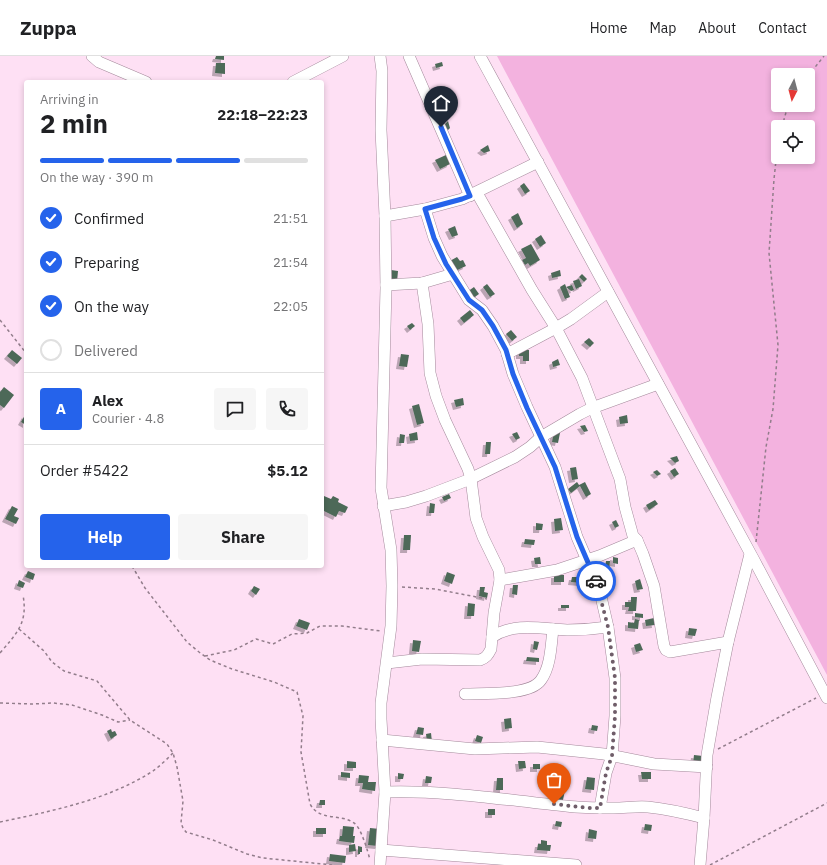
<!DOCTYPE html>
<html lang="en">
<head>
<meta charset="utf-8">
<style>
	body { margin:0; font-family:"IBM Plex Sans",sans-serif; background:#f6f6f6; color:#202124; height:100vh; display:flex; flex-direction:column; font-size:15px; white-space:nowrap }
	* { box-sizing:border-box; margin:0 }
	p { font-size:13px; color:#757577 }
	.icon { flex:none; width:22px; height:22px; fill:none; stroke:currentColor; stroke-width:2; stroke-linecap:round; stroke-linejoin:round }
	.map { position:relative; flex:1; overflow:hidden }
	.details { position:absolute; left:24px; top:24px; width:300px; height:488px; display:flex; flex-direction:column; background:#fff; border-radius:4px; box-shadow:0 2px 6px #0003 }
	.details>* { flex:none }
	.needle { width:26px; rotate:186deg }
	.tools { position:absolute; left:771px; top:12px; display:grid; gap:8px }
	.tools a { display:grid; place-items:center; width:44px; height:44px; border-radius:4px; background:#fff; box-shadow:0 2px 6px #0003; font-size:20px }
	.pin { position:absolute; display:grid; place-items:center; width:34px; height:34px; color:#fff; margin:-41px -17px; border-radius:50% 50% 50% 0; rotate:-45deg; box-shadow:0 0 4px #0007 }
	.pin .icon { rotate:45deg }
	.courier { position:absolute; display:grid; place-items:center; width:40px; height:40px; margin:-20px; border:3px solid #2563eb; border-radius:50%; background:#fff; color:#222; box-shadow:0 1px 5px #0007 }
	.overview em { font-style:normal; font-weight:700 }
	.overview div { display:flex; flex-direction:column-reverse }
	.overview { display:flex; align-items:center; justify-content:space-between; height:68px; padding:0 16px }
	h1 { font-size:26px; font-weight:700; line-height:30px }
	.bar { display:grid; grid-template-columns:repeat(4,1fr); gap:6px 4px; align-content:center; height:48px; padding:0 16px }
	.bar i { height:5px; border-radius:3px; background:#e0e0e0 }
	.bar .selected { background:#2563eb }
	.bar p { grid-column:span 4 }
	.line { display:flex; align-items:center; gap:10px; padding:0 16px; border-top:1px solid #e0e0e0 }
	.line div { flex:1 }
	.round { display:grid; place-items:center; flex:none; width:42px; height:42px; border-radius:4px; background:#f6f6f6 }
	ol { padding:0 16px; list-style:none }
	li { display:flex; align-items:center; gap:12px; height:44px }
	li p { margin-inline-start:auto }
	li .icon { padding:4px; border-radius:50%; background:#2563eb; color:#fff; stroke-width:4 }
	li:last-child { color:#757577 }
	li i { width:22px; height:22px; border:2px solid #e0e0e0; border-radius:50% }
	.action { display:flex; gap:8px; margin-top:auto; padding:8px 16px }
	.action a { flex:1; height:46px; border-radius:4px; background:#2563eb; color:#fff; font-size:16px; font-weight:700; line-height:46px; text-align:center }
	.action a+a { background:#f6f6f6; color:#202124 }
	header { display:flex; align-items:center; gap:24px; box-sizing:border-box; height:56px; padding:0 20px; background:#fff; border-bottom:1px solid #e0e0e0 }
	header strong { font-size:19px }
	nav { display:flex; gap:22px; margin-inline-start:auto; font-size:14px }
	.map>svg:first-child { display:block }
	.green { fill:#f3b2df; fill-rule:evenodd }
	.building { fill:#4e6959; filter:url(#shadow) }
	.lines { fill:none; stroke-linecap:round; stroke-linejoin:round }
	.minor-casing { stroke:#a4899b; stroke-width:12 }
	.path { stroke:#927d8b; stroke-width:1.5; stroke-dasharray:3 3; stroke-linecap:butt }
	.minor { stroke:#fff; stroke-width:11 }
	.done { stroke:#6f5d69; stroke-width:4; stroke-dasharray:0 7.2 }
	.route { stroke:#2563eb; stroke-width:5 }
</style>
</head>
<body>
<header>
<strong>Zuppa</strong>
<nav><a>Home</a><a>Map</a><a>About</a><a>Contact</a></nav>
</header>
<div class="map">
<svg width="827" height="809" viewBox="0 0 827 809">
	<defs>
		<filter id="shadow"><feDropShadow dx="-3" dy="3" stdDeviation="0" flood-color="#0004"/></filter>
	</defs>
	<rect width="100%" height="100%" fill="#fee0f4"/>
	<!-- green -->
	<path class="green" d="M497,0H827V619ZM778,19H808V49H778ZM778,71H808V101H778Z"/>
	<!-- building -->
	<g class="building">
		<path d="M216,0H224V4L215,3Z"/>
		<path d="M442,6L443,10L436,12L435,8Z"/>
		<path d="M216,7H225V18L215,17Z"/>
		<path d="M448,65L450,72L448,74L443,70Z"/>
		<path d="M488,89L490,95L484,97L480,94Z"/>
		<path d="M446,99L450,108L440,113L435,104Z"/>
		<path d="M524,127L530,135L525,138L520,130Z"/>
		<path d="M518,157L523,168L517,172L511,161Z"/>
		<path d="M455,170L458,179L452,181L448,173Z"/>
		<path d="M541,179L546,187L540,191L535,183Z"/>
		<path d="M531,188L540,204L530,210L528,207L525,209L522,204L526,202L521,193Z"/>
		<path d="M457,201L460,205L463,204L466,210L453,216L448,206Z"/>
		<path d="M391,214L398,215L397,226L390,225Z"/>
		<path d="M560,214L561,220L552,222L551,217Z"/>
		<path d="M582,218L587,223L584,226L579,221Z"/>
		<path d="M579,223L582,230L576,233L573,225Z"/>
		<path d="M487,228L495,238L490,241L483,231Z"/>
		<path d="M565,228L570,241L565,243L560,231Z"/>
		<path d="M572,229L574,234L571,235L566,231Z"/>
		<path d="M474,231L479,238L472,243L467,236Z"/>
		<path d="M470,254L474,259L464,267L460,262Z"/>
		<path d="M412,267L415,270L410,274L407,270Z"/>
		<path d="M511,274L517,281L512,285L506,278Z"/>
		<path d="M589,282L594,287L590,291L584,286Z"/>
		<path d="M12,294L22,302L17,308L7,300Z"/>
		<path d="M519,294H529V305H523V300H519Z"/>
		<path d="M401,298L409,299L407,311L399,310Z"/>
		<path d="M558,303L560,309L553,311L552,306Z"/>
		<path d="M4,331L14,339L4,352L0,349V336Z"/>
		<path d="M463,342L464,349L456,351L454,344Z"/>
		<path d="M419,348L424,367L417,369L412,350Z"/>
		<path d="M25,359L26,360V369L21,366Z"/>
		<path d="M627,359L628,367L620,368L619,361Z"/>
		<path d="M585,369L588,375L584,376L580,370Z"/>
		<path d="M554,375L560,377L558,387L552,386Z"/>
		<path d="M417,376L418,384L410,385L409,378Z"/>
		<path d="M517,376L520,382L516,384L512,378Z"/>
		<path d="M400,378L405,379L404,387H399Z"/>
		<path d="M486,386H491L490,398H485Z"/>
		<path d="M677,400L679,405L675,407L670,402Z"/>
		<path d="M576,411L578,423L572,424L570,412Z"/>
		<path d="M675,412L679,418L674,421L670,415Z"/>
		<path d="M657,414L661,418L657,420L653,416Z"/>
		<path d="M577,426L579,429L585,426L591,438L586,441L580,430L571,437L568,433Z"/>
		<path d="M449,438L451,442L444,445L442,441Z"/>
		<path d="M324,440L331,443L333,440L339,443L338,446L348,451L345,457L339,455L336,461L322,454V444Z"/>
		<path d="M655,444L658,448L649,454L646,449Z"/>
		<path d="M430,447L435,448L434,457H429Z"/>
		<path d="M12,450L18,453L14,460L19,462L16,468L5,463Z"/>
		<path d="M561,462L563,474L555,475L554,463Z"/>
		<path d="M616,464L619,470L615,472L612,466Z"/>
		<path d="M536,467L543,468L542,474H536Z"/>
		<path d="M404,479H411L410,494H403Z"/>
		<path d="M525,483L535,484L534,489L524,488Z"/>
		<path d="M540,501L541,508H535L534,502Z"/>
		<path d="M613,501L618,502V508L613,507Z"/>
		<path d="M606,505H610L609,518H604Z"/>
		<path d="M28,515L35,518L33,524L25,521Z"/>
		<path d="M447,516L455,519L452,528L444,525Z"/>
		<rect x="554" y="519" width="10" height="7"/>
		<path d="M572,521H582V527L571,526Z"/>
		<path d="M640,523L643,533L637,534L635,525Z"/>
		<path d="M19,524L25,527L23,532L17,530Z"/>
		<path d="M513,529H518L517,539L512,538Z"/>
		<path d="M254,530L260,533L256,539L251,535Z"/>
		<path d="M480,531H485L484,536L488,537L487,542L479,540Z"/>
		<path d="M631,541H637L636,555H628L629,551H625V546H631Z"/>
		<path d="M468,547L475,548L474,560H467Z"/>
		<rect x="561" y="549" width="8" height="3"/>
		<path d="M635,557L643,558V562L635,561Z"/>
		<path d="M654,562L655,569L646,570L645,564Z"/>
		<path d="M299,563L310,567L307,574L296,570Z"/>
		<path d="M635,563L639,564L638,573L628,572V566L634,567Z"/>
		<path d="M689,572L697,573L695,580L688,579Z"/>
		<path d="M413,584L421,585L419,596L412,595Z"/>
		<path d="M534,585L539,586L537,594L533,593Z"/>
		<path d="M640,587L643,594L636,596L634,589Z"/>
		<path d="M527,601L539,602V606L526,605Z"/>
		<path d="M511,662L512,672L505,673L504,663Z"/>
		<path d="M592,669L598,670L597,675L591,674Z"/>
		<path d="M418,671L424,672L423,679L416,678Z"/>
		<path d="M111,673L112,676L115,675L117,679L111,683L107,675Z"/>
		<path d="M431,677L432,686H427L426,678Z"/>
		<path d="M477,679L483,681L481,687L475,685Z"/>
		<path d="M694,699L703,700L702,709L693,708Z"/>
		<path d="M347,705L356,706V712H347Z"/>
		<path d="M518,705H525L526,712L519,713Z"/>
		<rect x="533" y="708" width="7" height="5"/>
		<path d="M341,716L350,717V722L341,721Z"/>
		<path d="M641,716H651V723H642Z"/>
		<path d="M398,717L404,718L403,723H398Z"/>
		<path d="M359,719L369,720L368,726H376L375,735L362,733L363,727H358Z"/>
		<path d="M426,720L432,721L431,727H425Z"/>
		<path d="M587,721L595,722L594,734L585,733Z"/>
		<path d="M497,722H503V734H496Z"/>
		<path d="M555,733L565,734L563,744L554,743Z"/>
		<path d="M320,744H325V749H319Z"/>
		<rect x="488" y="753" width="7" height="6"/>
		<path d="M556,765L562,766L561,771L555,770Z"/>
		<path d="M645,768L652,769L651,775L644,774Z"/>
		<path d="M343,770L354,771L353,780H355L354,787L339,785L340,780H342Z"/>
		<rect x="316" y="772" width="10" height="6"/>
		<path d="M370,772L380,773L378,790L368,789Z"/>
		<path d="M589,773L597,775L596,783L588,782Z"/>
		<path d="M541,784L547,785V789H551L550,795L537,794L538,788H541Z"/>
		<path d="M355,788L356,795L349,796V789Z"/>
		<path d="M358,790L362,791V796H360V798H358Z"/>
		<path d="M330,798L346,800L345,807L329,805Z"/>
	</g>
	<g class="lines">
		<!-- minor casing -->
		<g class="minor-casing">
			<g id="minor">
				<path d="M92,0L99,6L146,26"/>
				<path d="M409,0L470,140"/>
				<path d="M480,0L754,504L827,642"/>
				<path d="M293,26L343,0"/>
				<path d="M477,137L532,234L556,272L582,322L620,423L625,451L633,480L637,484L643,498L654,530L664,590L666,594L670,596L728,586"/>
				<path d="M425,153L434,182L442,200L469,244L482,254L493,270L506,294L513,318L527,351L555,411L577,481L599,532L608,571L615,622V660L612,700L606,717L600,752"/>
				<path d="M385,160L425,153L462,143L538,106"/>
				<path d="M386,229L422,227L453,218"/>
				<path d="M507,298L556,272L571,263L608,236"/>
				<path d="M383,450L406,446L426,440L468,424L515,401L530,391L541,381L580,358L592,352L658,328"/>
				<path d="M500,524L557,514L599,500L637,484"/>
				<path d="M492,581C514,566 542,573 567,574C581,574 594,573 608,571"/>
				<path d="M387,607L422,603L480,604C486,602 488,599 491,593L494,557L500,524L499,514L483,481L476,462L471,423L468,413L445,364L436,340L430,317L428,268L422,227"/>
				<path d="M465,638C484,637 530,640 541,624C551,610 551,589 553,573"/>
				<path d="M382,684L475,693L537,691L604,698L654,708L707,711"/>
				<path d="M385,736C445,734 505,744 566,750C582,752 598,752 614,752C625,752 637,750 648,751C667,753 685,757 704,762"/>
				<path d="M381,794L576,809"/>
				<path d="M380,809L385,736L381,663V647L391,570L392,530L391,494L381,432L386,232L385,160L381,74L382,15L380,0"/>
				<path d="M700,809L704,762L707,699L717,641L728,586L750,498"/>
			</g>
		</g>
		<!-- path -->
		<g class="path">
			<path d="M808,20L824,0"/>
			<path d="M782,71L788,49"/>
			<path d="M0,264L26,297"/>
			<path d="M756,486L766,391L773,353L778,289L769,197L774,123L778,86"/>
			<path d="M132,510L145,532L187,586L199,596L210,604L232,613L274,626L297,636L303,660L301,696L310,748C320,766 340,757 354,767C361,771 368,796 370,804"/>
			<path d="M402,531L435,533L487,543"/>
			<path d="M19,573L44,595L52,606L64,615L97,625L130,664L167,688L173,697L177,711L183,745L181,767L183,772L186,776L213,784L247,798L263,802L333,809"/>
			<path d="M0,597C17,577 28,567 23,539"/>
			<path d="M205,600L234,594L256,583L273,588L292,578L307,577L320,570H342L381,575"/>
			<path d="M0,647L32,648L53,647L72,649L102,659L118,666L130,664"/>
			<path d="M718,693L816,642"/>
			<path d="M0,766C52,755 108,744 153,715C160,710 167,703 173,697"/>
			<path d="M710,809L827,747"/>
		</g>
		<!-- minor -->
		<use href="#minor" class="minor"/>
	</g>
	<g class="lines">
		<!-- done -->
		<path class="done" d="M554,748L588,752H600L606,717L612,700L615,660V622L608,571L596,525"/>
		<!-- route -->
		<path class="route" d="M441,71L470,140L462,143L425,153L434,182L446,208L469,244L482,254L493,270L506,294L513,318L527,352L555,411L577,481L596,525"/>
	</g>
</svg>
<div class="tools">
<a><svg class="needle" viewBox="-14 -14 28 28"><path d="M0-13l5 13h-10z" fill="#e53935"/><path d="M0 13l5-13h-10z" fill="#757577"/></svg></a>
<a><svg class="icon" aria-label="locate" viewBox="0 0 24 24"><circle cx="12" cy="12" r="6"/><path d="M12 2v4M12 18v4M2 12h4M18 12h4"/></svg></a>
</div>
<div class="pin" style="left:554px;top:748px;background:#ea580c"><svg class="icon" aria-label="bag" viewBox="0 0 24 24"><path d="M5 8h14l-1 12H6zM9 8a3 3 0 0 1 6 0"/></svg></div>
<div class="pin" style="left:441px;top:71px;background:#1f2937"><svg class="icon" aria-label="home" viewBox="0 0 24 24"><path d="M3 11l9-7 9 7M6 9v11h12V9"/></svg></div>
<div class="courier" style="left:596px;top:525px"><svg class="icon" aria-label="car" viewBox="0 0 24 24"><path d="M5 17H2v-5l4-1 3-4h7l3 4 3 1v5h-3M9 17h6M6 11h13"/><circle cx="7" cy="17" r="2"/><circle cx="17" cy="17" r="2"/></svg></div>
<section class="details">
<div class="overview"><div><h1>2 min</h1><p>Arriving in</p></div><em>22:18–22:23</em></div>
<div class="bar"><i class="selected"></i><i class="selected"></i><i class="selected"></i><i></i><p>On the way · 390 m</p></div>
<ol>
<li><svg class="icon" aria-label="check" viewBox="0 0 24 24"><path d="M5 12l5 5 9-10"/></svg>Confirmed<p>21:51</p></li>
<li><svg class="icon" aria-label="check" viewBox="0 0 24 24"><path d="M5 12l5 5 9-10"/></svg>Preparing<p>21:54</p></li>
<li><svg class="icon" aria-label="check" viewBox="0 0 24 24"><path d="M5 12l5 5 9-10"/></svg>On the way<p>22:05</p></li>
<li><i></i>Delivered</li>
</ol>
<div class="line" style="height:72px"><b class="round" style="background:#2563eb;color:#fff">A</b><div><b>Alex</b><p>Courier · 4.8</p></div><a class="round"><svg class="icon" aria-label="chat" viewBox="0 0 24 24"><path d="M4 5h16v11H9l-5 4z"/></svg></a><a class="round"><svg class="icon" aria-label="phone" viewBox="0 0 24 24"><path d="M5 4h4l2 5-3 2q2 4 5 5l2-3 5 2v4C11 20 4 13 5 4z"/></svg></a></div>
<div class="line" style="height:52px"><div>Order #5422</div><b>$5.12</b></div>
<div class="action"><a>Help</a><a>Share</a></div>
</section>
</div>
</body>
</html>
